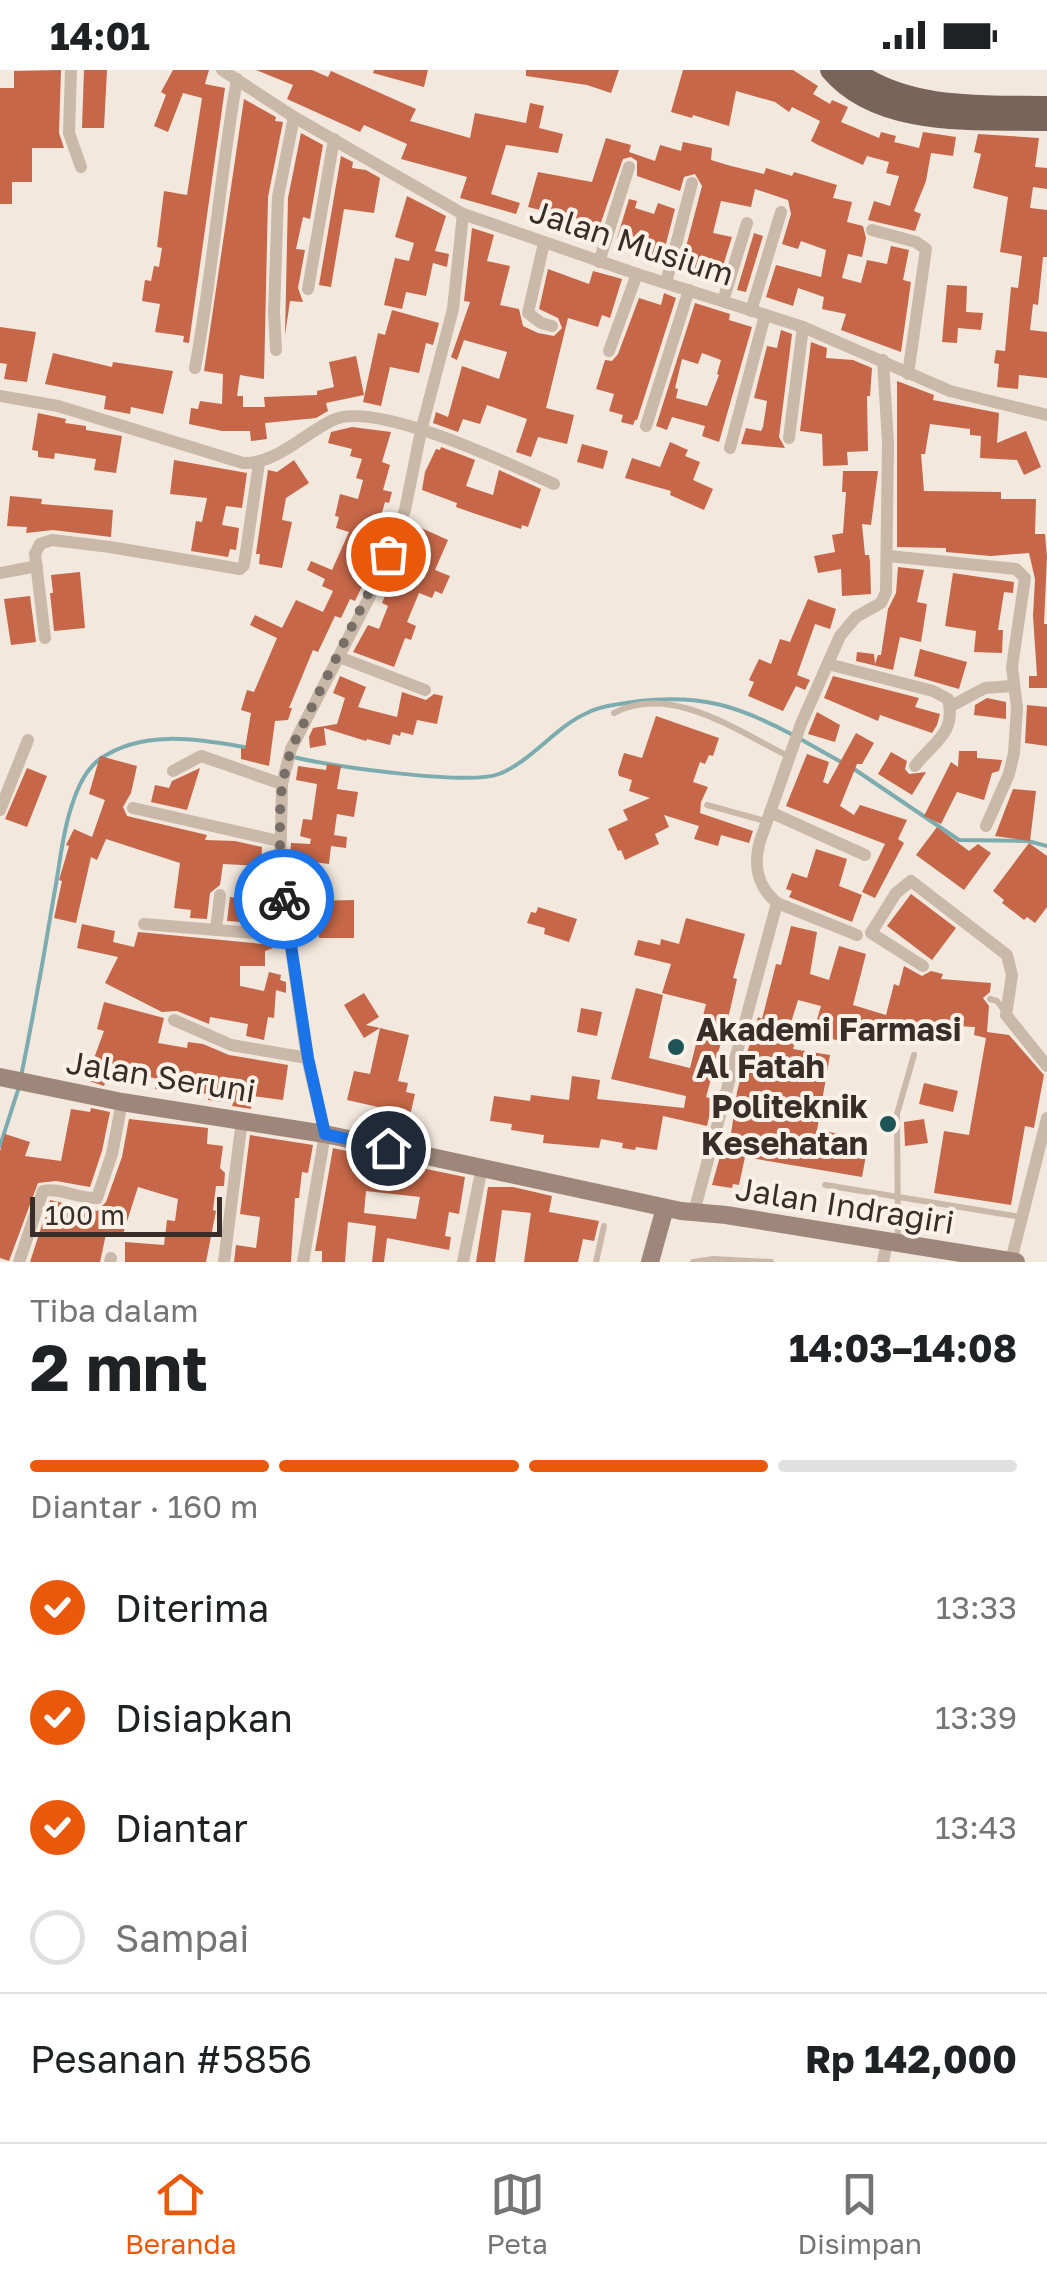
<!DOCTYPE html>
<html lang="id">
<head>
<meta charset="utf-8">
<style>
	body { margin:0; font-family:"Golos Text",sans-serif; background:#f2f2f2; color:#202124; height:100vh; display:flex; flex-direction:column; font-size:38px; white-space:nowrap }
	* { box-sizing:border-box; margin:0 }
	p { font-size:32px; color:#757577 }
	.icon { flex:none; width:55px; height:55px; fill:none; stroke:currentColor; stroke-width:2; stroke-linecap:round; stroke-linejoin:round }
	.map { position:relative; height:1192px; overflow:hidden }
	.details { display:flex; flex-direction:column; background:#fff; flex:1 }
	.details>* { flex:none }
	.scale { position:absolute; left:30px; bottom:25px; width:192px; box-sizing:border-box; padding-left:10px; border:5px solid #372d29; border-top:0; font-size:28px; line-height:35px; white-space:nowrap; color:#372d29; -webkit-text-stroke:8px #faf2e9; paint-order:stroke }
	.pin { position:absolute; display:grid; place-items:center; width:85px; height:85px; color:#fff; margin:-42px; border:5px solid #fff; border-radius:50%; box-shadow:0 2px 10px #0007 }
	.courier { position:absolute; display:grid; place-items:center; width:100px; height:100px; margin:-50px; border:8px solid #1a73e8; border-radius:50%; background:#fff; color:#222; box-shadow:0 2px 12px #0007 }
	.head em { font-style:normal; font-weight:700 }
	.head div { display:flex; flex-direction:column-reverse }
	.head { display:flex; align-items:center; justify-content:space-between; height:170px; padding:0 30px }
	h1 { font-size:65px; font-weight:700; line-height:75px }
	.bar { display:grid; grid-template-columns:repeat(4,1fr); gap:15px 10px; align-content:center; height:120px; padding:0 30px }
	.bar i { height:12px; border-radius:8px; background:#e0e0e0 }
	.bar .selected { background:#ea580c }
	.bar p { grid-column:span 4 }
	.line { display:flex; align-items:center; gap:25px; padding:0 30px; border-top:2px solid #e0e0e0 }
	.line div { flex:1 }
	ol { padding:0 30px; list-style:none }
	li { display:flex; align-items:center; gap:30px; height:110px }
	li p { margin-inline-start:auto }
	li .icon { padding:10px; border-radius:50%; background:#ea580c; color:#fff; stroke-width:4 }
	li:last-child { color:#757577 }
	li i { width:55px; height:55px; border:5px solid #e0e0e0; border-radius:50% }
	.status { display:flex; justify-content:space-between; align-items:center; height:70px; padding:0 50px; background:#fff; direction:ltr }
	.status svg { height:28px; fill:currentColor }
	.dock { display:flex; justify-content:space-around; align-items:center; height:140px; border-top:2px solid #e0e0e0; background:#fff; font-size:28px; color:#757577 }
	.dock a { display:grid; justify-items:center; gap:5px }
	.dock .selected { color:#ea580c }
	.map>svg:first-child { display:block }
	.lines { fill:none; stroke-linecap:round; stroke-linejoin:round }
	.stream { stroke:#7cacaf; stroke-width:4 }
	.building { fill:#c56748; fill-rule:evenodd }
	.lane { stroke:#cab8a9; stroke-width:6 }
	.street { stroke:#cab8a9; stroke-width:12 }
	.secondary { stroke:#9e877a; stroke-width:18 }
	.primary { stroke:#79645a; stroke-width:20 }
	.done { stroke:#786e68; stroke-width:10; stroke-dasharray:0 18 }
	.route { stroke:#1a73e8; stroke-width:12 }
	.poi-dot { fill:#1e5458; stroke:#faf2e9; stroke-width:4 }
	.labels { text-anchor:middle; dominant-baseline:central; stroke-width:8; stroke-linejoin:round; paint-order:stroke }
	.street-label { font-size:32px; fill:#372d29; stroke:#faf2e9 }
	.poi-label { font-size:32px; font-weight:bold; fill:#372d29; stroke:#faf2e9; text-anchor:start }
</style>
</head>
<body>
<div class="status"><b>14:01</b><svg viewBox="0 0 49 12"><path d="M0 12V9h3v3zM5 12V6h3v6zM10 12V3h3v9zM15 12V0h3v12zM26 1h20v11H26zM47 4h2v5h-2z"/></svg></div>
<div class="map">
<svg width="1047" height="1192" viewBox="0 0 1047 1192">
	<rect width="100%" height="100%" fill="#f2e8dd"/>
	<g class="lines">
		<!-- stream -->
		<g class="stream">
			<path d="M802,670L841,692"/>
			<path d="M293,687C331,696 467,716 499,704C532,691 555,657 587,643C603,635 622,634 640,631C701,624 739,636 793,665"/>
			<path d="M854,699L959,770L1028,771L1047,776"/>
			<path d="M21,1007C33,947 44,886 54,825C60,795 62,763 72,735C77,719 86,699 100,689C144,658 201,670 250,678"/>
			<path d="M0,1076L19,1017"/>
		</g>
	</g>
	<!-- building -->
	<g class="building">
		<path d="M61,0L59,63L64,78H32V112H12V134H0V18H14V1Z"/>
		<path d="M84,0H107L104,58H82Z"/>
		<path d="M173,0H209L205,14L225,18L189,273L183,272L184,266L155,262L160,234L142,231L145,210L151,211L154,196L159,197L162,178L157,177L164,121L187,125L202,28L183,23L168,62L154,56L166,25L161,22Z"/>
		<path d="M256,0H312L328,7L331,1L416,39L410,51L470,68L475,43L526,53L530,33L544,36L539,58L563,64L558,83L506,75L491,124L520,133L516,144L460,128L467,107L401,89L407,74L364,55L360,62L287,29L293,15Z"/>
		<path d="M374,0H428L424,17L373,3Z"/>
		<path d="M526,0H619L611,23L587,15L526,6Z"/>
		<path d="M683,0H793L818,16L813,24L830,34L832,30L848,37L841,52L879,68L881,62L896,66L894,72L919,78L923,62L956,67L953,86L931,83L926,111L914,141L921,144L915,161L868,150L874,131L890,136L899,106L886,103L889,92L867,86L863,95L818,75L811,71L820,51L792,37L789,42L775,32L736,21L729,56L693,45L692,48L671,42Z"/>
		<path d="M244,29L276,47L275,51L283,52L268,127L264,309L240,305L237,326H243V337H265L264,327L317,325V321L334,317L329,292L356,286L364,325L326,333L328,341L316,348L265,353L267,369L251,371L250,361H222L189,354L191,338L198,339L200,331L222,334L223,304L204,301Z"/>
		<path d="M301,63L323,75L310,149L303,147L296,179L305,180L298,218L303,232L290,231L285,265L288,128Z"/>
		<path d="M978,64L1039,68L1035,97L1047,98V119L1033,117L1030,138L1047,140V187H1043L1038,235L1033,234L1030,260L1047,262V308L1019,305L1018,319L997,317L999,294L994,293L996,280L1005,281L1011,217L1018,218L1022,186L1000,182L1008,127L973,118L981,84L974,82Z"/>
		<path d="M606,68L631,75L629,82L655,91L660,75L681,81L683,72L712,78L711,90L731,96L764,104L766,98L792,106L794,102L837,115L833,128L852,132L847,152L863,156L866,168L862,187L848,184L842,208L861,213L867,190L887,194L891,176L909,180L903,210L911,212L901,282L841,260L846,244L822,239L824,227L798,218L793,236L766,227L776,195L821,207L826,180L801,171L798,179L782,174L791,144L788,130L755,119L751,137L721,131L713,163L732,167L718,212L680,200L702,116L695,104L684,107L680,121L637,106V91L631,87L623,89L600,155L528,137L538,102L592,112Z"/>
		<path d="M341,86L353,92L352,98L366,100L380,108L374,143L344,139L331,217L319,215Z"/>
		<path d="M407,126L446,146L435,181L449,184L447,197L433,193L426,226L406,222L402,239L384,235L395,188L409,191L414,173L395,167Z"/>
		<path d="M629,129L637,131L635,138L654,144L658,133L675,139L662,189L626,180L629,172L617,168Z"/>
		<path d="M472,158L494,165L487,191L510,196L500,235L519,239L523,256L538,263L554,266L562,258L558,248L539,239L548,199L589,214L593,201L622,209L610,248L602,245L598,257L568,248L546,338L574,345L567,374L538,367L531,387L516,382L527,349L487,335L480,354L463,349L458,362L433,353L436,342L448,347L462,296L499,309L507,282L464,270L457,290L451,287L470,232L464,231Z"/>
		<path d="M754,163L763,166L746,222L737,220Z"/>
		<path d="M947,215L967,216L966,242L983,243L981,260L958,258L957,273L942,272Z"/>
		<path d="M664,223L676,228L637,350H635L633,355L621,352L623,345L609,341L614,324L596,319L605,290L612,291L618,284L639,228L661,235Z"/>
		<path d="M695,233L730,244L729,250L752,257L719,372L702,366L705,356L672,347L667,360L656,356ZM702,283L721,290L717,304L719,305L707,336L676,328L678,319L675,318L682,289L698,294Z"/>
		<path d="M392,240L439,253L433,275L426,273L419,303L390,297L381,336L363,332L378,263L385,265Z"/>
		<path d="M0,257L36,262L27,312L4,309L7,294L0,293Z"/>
		<path d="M781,260L792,264L779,367L785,378L741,374L746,358L761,361L763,357L767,331L754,328L767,276L777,278Z"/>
		<path d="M811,272L827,278L826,288L853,290L872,298L870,326H867L868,381L847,382L848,395L823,396L822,364L800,361Z"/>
		<path d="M53,283L112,297L113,292L173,301L163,344L131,337L130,344L104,339L106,326L45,314Z"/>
		<path d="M897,311L934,325L933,330L999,343L997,373L1026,361L1041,397L1024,405L1017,390L980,388L981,366L970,365V359L930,354L925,384H921L924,421L1001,422V429H1036L1035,464H1045L1047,487L1044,554H1047V618H1029V606H1037L1033,546L1035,509L1029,483L991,486L946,482V478L897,477Z"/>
		<path d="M38,343L66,349L65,353L86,356V360L122,366L116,403L94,400L96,389L55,383L54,389L38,387V381L32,380Z"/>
		<path d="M352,357L391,362L382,392L390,395L383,420L392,422L389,433L385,432L372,478L376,479L366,501L369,502L355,531L350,529L341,548L335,546L318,582L313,580L289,638H292L288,650L275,651L269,696L241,689V678L245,679L251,643L241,640L247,620L254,622L277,568L250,555L255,545L282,558L296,530L323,542L333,521L322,516L325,509L307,500L311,491L332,500L349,462L336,458L339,447L335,446L340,424L358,429L363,410L356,408L362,389L350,386L352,379L328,373L331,362Z"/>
		<path d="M670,372L688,380L685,386L700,392L693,410L713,419L704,440L670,425L671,421L625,408L632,388L660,397Z"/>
		<path d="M582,374L608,381L603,399L577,392Z"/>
		<path d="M441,377L475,390L466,416L493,425L499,400L541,419L528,457L522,455L521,459L473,443L456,437L457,433L422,420L425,402L436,379L440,380Z"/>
		<path d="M174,390L247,403L242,438L226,436L222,455L239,458L236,480L230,479L228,487L191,481L196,451L202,452L207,428L170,424Z"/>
		<path d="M294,390L309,413L286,428L282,450L292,452L282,498L259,494L260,484H256L268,400L277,402Z"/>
		<path d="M843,401H878L871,455L862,454L865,485H869L870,492L871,524L842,526L841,499L818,503L814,486L835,482L832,465L843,463L846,422H842Z"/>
		<path d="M10,426L42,429L41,434L113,440L111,467L53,460L26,463L27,457L7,456Z"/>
		<path d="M410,453L448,470L435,500L450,506L442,524L435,521L432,528L419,523L407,552L416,556L411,570L405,568L394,597L353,582L368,555L379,559L388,536L382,533L387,521L383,520L410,464L407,462Z"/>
		<path d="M898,497L924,500L917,532L927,534L921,572L900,567L893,600L856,591L857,582L874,584L875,594L878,585H881L888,539L896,523Z"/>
		<path d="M80,502L85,558L54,561L50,523H53L51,505Z"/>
		<path d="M953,503L1014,512L1013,523L1004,522L998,560H1003L1002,583L974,582L976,561L945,556Z"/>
		<path d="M30,526L36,572L11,575L4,529Z"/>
		<path d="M808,529L836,539L830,559L815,554L797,605L810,610L805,620L796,616L783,641L748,626L754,612L749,610L759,589L771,594L780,569L790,572Z"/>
		<path d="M920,579L967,592L959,619L914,606Z"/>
		<path d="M340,606L366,617L358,637L397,647L402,622L426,630L434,624L443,626L437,654L417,650L413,665L401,662L400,666L393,664L390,675L367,669L366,671L324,658L326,675L310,678L309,667L313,658L337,654L345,628L333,623Z"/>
		<path d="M833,606L919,628L915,637L940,644L937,655L932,663L880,645L878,651L824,628Z"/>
		<path d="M987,628L1006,632V649L974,645L975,635Z"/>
		<path d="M1027,635L1047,637V676L1025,673Z"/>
		<path d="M817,642L840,655L835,672L808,664Z"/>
		<path d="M656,646L719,668L713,686L709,685L705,694L700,692L693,712L708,717L701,732L700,743L753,761L749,773L721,765L718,776L694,769L699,756L664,745L669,757L655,764L659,774L625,790L621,780L618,781L608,759L628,750L623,740L650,728L629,721L632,710L619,706L618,702L624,683L642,688Z"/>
		<path d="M856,663L874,673L862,694H857L840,736L854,745L860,735L907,750L898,769L904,773L875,828L862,822L885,774L786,736L807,684L829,692L823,712L828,714Z"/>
		<path d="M959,681H977V688L1002,690L999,701L992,703L984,730L957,722L941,754L924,746L951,692L958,697Z"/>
		<path d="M891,682L907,691L905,699L909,704L926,702L912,725L878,704Z"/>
		<path d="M100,686L137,696L131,723L123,737L127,746L207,765L205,770L235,771L262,777L261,796L223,794L220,815L210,823L207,849L190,848L191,840L174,838L180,793L106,769L97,790L91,787L76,853L54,848L62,811L59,810L69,776L66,775L74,759L92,767L105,730L89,724Z"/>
		<path d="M327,694L341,696L337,719L358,722L354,747L337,744L334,765L347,767L346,778L331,776L329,794L290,789L291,773L310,774L311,769L300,766L303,749L312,750L317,714L296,710L298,696L326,700Z"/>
		<path d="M27,698L47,706L27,757L5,749Z"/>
		<path d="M200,698L187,740L151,732L155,715L169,718L172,711Z"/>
		<path d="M1013,719L1036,721L1030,771L995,766Z"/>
		<path d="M937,757L969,781L978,774L991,783L964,820L916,785Z"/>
		<path d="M1029,773L1047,786V837L1035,853L1027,847L1024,850L1002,833L1004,830L993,821Z"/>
		<path d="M816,779L847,789L839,816L862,825L852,852L789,827L792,821L786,819L792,803L807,808Z"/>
		<path d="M311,816L312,831L354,830V868H319L318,860L298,861L292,818Z"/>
		<path d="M911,824L956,858L932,890L887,856Z"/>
		<path d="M230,827L269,832L268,841H272L270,854L227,851Z"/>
		<path d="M538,837L577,849L569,872L544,864L545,858L527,853L531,842L536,843Z"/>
		<path d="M686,848L745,864L733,908L737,909L730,940L706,1027L713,1029L707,1056L663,1046L657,1080L636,1077L635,1080L622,1078L623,1073L601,1069L599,1078L543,1073L544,1065L511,1060L512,1054L490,1051L494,1026L530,1031L531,1025L569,1030L572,1006L600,1010L597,1029L684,1038L686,1026L611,1009L636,918L663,925L649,988L690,998L706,934L662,923L671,894L634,885L638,870L660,875L661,869L679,874Z"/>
		<path d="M82,854L115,861L113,872L134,877L138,862L273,875V878L265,881V896H240V916L264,921L269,902L281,905L280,910L286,912V923L276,920L274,948L268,947L264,970L246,966L248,954L210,947L209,954L177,941L162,942L105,913L118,887L77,878Z"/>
		<path d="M791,856L817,862L810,904L829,910L839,876L866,884L853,935L886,945L894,914L899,916L904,896L922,906L931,901L943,904L941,909L991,913L990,922L983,928L989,936L987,962L1009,965L1044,1005L1034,1058L1025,1056L1011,1135L934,1123L944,1061L969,1065L986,968L974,965L975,957L934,955L929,973L882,962L883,959L846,948L839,971L813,963L821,936L798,930L790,956L799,959L793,979L830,985L817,1060L869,1069L862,1107L745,1087L739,1115L733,1114L732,1118L712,1115L721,1083L728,1085L737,1022L747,983L758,947L762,949L776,894L781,895Z"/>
		<path d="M364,923L379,947L366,955L380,958L364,968L344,935Z"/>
		<path d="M104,932L164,948L158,973L187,978L188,972L203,974L229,985L288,995L283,1030L253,1026L251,1039L232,1036L233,1033L208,1030L209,1024L155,1019L157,1009L111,996L104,1016L86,1010L104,961L97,959Z"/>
		<path d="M581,938L602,942L597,966L577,962Z"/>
		<path d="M380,958L409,965L398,1011L408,1013L406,1022L415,1024L409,1050L376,1043L378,1037L347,1030L354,1001L370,1004Z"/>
		<path d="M924,1013L958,1021L953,1042L919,1034Z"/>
		<path d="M91,1038L110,1042L102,1081L90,1117L56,1111L38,1113L9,1191L0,1188V1081L5,1064L30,1072L25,1086L61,1091L71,1039L90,1042Z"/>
		<path d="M129,1049L208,1058L207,1074L223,1076L220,1098L225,1103L224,1116H216L213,1140L216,1141L206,1192H125V1172L164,1175L167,1150L175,1151L178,1129L138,1117L122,1167L106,1164L100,1192H30L50,1130L97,1141L106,1132L122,1087Z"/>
		<path d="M924,1049L928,1073L905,1076L904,1052Z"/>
		<path d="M250,1065L313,1075L308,1103L302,1102L299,1128H295L291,1192H234L236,1175L256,1178L260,1147L240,1144Z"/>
		<path d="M333,1078L383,1089L382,1099L406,1101L407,1095L465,1107L459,1144L449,1142L445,1166L451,1167L449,1180L387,1168L384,1192H372L376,1156L348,1152L345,1192H322V1181H315ZM366,1121L420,1127L416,1149L364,1143Z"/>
		<path d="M488,1117H513L552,1126L549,1142L599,1151L594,1171L583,1169L578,1192H524L531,1143L502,1140L495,1192H476Z"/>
	</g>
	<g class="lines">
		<!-- lane -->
		<g class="lane">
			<path d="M614,643C671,613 737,661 788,686"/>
			<path d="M707,735L765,751"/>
			<path d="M990,929L997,931L1003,939"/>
			<path d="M825,1115L1021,1147"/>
			<path d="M898,1173L897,1044L914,985"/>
			<path d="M596,1192L604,1156"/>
			<path d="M693,1192L713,1189L771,1192"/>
		</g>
		<!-- street -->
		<g class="street">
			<path d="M71,0L69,63L81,97"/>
			<path d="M222,0L294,47L463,144L637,204L803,257L950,321L1047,345"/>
			<path d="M872,160L916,172L926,179L908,304"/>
			<path d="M544,173L528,243L541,253L552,256"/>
			<path d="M599,192L629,97"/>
			<path d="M666,213L692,113"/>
			<path d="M308,219L334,69"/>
			<path d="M723,231L747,153"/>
			<path d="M751,241L781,142"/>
			<path d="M276,280L274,242L278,127L294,47"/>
			<path d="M609,281L637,204"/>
			<path d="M195,298C213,202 220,105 237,9"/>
			<path d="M0,326L58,336L243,393C277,394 303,364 333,350C376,330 509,394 554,414"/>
			<path d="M646,356L689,220"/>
			<path d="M789,368L803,257"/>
			<path d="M730,378L765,245"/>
			<path d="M889,486L1016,499L1025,508L1012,597L1017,638L1014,683L1009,704L986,756"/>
			<path d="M0,503L37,496"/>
			<path d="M45,568L35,484L40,474L52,470L110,477L240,499L244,495L259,393"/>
			<path d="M339,587L425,620"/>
			<path d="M828,594L933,621L948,629C957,664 932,673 915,696"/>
			<path d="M951,636L985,618L1012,616"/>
			<path d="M173,701L201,686L282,714"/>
			<path d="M133,738L279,771"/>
			<path d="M0,740L28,670"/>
			<path d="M770,742L865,785"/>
			<path d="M777,833L857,865"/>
			<path d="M144,854L290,866"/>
			<path d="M216,860L220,825"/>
			<path d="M923,896L871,863L896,823L911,811L1007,885L1012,905L1006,945L1047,996"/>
			<path d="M174,950L231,975L307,988"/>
			<path d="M694,1142L777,833C757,816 753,796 760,771L801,654L840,566L856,547L881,533L886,522L888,373L883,290"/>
			<path d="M1011,1191L1047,1048"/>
			<path d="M19,1192L43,1121C60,1117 78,1129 97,1128L112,1084L122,1032"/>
			<path d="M110,1192L111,1188"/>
			<path d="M224,1192L242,1050"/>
			<path d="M303,1192L325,1064L307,988L280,804L282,714L291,679L369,528L405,440L421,361L453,239L463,144"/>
			<path d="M463,1192L482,1097"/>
			<path d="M883,1192L887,1172"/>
		</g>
		<!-- secondary -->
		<g class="secondary">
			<path d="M0,1007L122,1032L325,1064L681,1141L726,1145L1016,1192"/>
			<path d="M650,1192L665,1138"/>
		</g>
		<!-- primary -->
		<g class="primary">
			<path d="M830,0C879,59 978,49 1047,51"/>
			<path d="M854,0C908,40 983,35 1047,36"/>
		</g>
	</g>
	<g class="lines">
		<!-- done -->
		<path class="done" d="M284,829L280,804V742L282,714L291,679L388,484"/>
		<!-- route -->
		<path class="route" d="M284,829L308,988L325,1064L388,1078"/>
	</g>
	<!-- markers -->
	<g class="poi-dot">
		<circle cx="676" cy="977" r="10"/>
		<circle cx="888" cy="1054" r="10"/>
	</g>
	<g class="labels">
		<!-- street labels -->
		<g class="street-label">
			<text transform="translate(632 172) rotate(18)">Jalan Musium</text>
			<text transform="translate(161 1006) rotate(9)">Jalan Seruni</text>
			<text transform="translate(845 1135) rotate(9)">Jalan Indragiri</text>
		</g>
		<!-- poi labels -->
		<g class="poi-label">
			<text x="696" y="959">Akademi Farmasi<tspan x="696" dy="37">Al Fatah</tspan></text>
			<text x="868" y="1036" text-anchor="end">Politeknik<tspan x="868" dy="37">Kesehatan</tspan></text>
		</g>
	</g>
</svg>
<div class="scale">100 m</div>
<div class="pin" style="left:388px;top:484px;background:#ea580c"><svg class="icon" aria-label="bag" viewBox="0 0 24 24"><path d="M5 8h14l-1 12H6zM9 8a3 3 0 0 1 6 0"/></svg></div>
<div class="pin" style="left:388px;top:1078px;background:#1f2937"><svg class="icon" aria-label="home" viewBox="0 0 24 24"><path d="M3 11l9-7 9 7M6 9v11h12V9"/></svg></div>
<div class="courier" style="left:284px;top:829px"><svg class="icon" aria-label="bike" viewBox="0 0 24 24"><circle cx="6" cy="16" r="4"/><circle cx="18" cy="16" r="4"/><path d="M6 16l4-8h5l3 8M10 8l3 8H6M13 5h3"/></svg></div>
</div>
<section class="details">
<div class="head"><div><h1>2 mnt</h1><p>Tiba dalam</p></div><em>14:03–14:08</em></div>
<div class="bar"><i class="selected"></i><i class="selected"></i><i class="selected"></i><i></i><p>Diantar · 160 m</p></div>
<ol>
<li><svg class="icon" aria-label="check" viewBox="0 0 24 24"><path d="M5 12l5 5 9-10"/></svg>Diterima<p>13:33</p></li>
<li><svg class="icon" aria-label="check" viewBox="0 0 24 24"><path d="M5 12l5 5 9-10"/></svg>Disiapkan<p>13:39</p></li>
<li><svg class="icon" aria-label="check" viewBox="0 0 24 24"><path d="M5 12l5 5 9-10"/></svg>Diantar<p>13:43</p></li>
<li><i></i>Sampai</li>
</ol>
<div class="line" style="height:130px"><div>Pesanan #5856</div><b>Rp 142,000</b></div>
</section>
<nav class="dock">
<a class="selected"><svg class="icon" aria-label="home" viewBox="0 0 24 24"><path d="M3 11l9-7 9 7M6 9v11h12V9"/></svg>Beranda</a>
<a><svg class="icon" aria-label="map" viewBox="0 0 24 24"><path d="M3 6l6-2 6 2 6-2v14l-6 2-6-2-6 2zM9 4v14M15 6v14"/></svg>Peta</a>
<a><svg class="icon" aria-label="saved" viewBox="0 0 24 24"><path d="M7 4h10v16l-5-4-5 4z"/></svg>Disimpan</a>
</nav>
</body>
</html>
